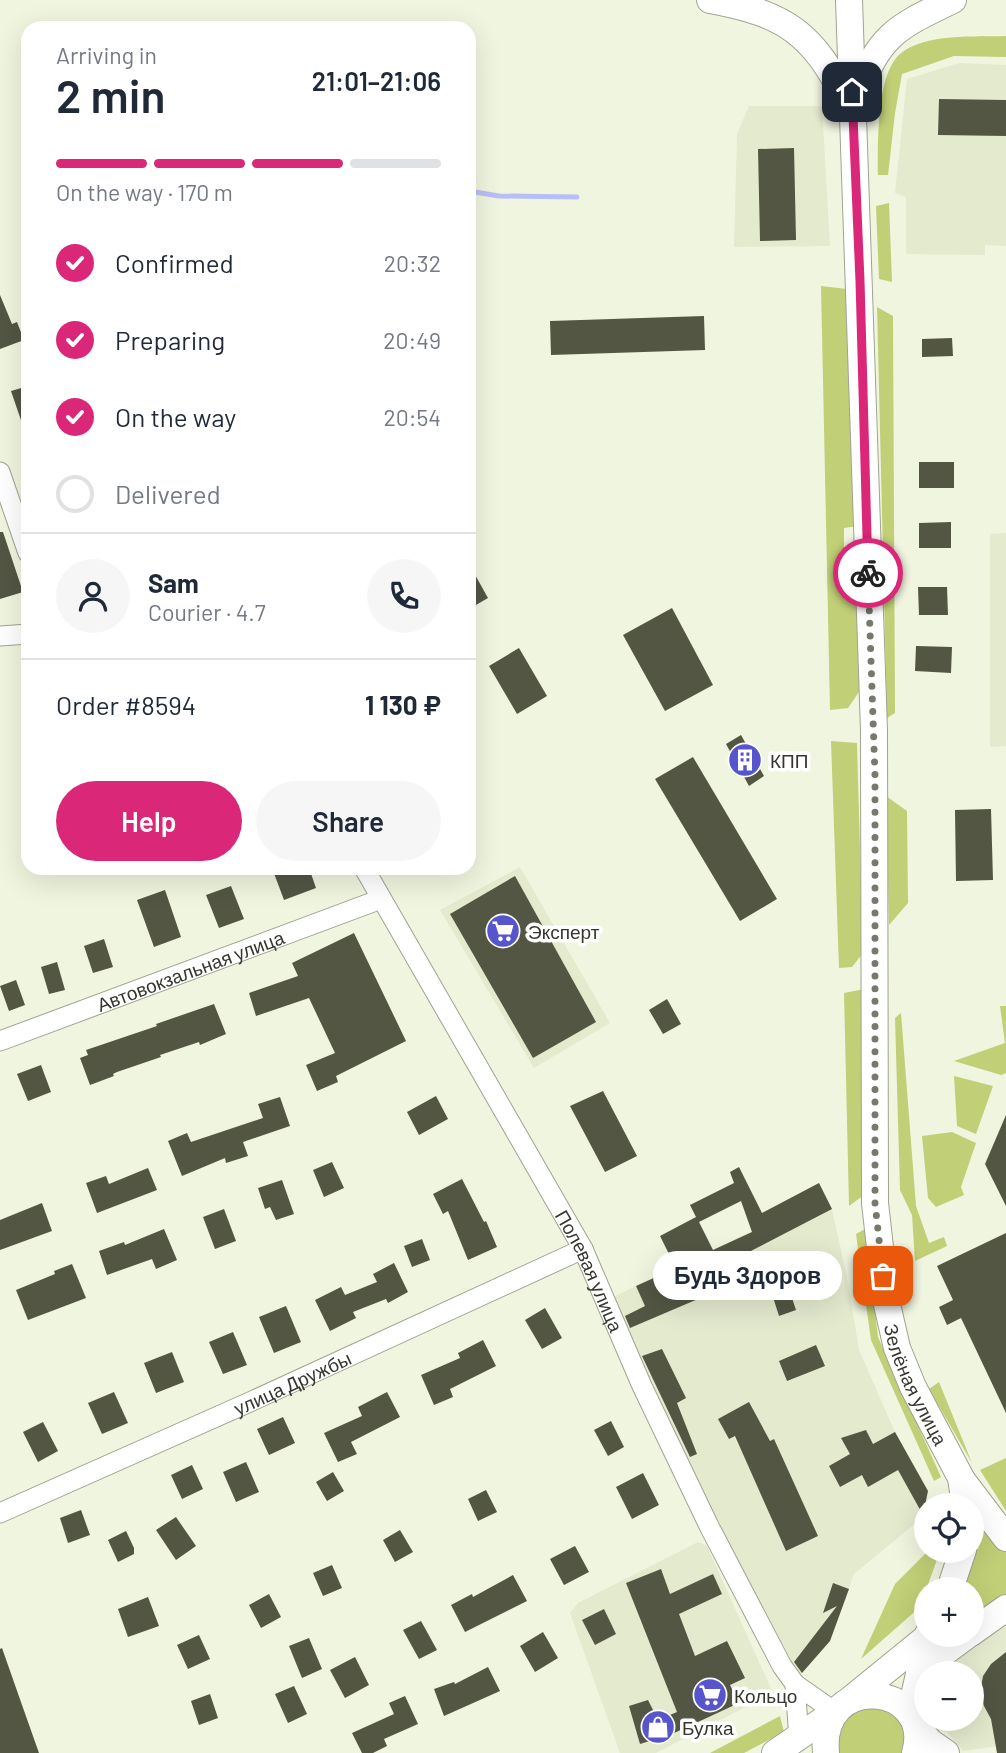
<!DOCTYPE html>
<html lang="en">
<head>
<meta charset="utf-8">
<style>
	body { margin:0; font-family:Barlow,sans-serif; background:#f6f6f7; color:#1f2937; height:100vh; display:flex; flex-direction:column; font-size:26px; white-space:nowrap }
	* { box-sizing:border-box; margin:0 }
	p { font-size:23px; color:#747a83 }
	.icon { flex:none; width:38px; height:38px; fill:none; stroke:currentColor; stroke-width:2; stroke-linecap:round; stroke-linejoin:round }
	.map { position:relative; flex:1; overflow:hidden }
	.drawer { position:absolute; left:21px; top:21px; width:455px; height:854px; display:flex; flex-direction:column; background:#fff; border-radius:21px; box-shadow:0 7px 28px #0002 }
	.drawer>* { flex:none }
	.fabs { position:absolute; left:914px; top:1493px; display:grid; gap:14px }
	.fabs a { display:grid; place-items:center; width:70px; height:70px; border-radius:50%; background:#fff; box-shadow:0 7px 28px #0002; font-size:35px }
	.pin { position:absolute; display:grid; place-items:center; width:60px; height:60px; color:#fff; margin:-30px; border-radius:14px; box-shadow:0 4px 10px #0006 }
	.courier { position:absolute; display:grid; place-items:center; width:70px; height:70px; margin:-35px; border:5px solid #db2777; border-radius:50%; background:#fff; color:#222; box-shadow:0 2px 9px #0007 }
	.bubble { position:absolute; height:49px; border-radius:24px; background:#fff; box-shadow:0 7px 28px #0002; font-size:23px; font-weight:600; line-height:49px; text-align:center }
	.summary em { font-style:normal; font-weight:600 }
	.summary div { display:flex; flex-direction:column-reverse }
	.summary { display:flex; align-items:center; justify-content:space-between; height:119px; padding:0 35px }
	h1 { font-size:46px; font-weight:600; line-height:52px }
	.bar { display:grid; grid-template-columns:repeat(4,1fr); gap:10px 7px; align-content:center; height:84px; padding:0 35px }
	.bar i { height:9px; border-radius:5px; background:#e0e1e3 }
	.bar .active { background:#db2777 }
	.bar p { grid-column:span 4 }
	.line { display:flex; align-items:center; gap:18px; padding:0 35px; border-top:2px solid #e0e1e3 }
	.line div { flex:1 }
	.round { display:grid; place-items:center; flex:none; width:74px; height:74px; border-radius:37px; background:#f6f6f7 }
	ol { padding:0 35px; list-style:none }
	li { display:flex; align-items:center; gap:21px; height:77px }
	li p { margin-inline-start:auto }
	li .icon { padding:7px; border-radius:50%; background:#db2777; color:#fff; stroke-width:4 }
	li:last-child { color:#747a83 }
	li i { width:38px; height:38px; border:4px solid #e0e1e3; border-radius:50% }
	.action { display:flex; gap:14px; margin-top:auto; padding:14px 35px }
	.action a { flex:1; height:80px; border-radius:42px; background:#db2777; color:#fff; font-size:28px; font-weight:600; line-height:80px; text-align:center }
	.action a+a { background:#f6f6f7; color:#1f2937 }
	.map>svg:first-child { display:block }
	.built { fill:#e4eace }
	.green { fill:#c1cf77 }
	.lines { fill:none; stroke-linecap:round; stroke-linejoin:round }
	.stream { stroke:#b9bff6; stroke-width:5 }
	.building { fill:#525643; fill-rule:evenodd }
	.street-casing { stroke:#9fa38f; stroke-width:21 }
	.secondary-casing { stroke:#9fa38f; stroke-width:28 }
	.street { stroke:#fff; stroke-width:19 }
	.secondary { stroke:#fff; stroke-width:26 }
	.done { stroke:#767a6d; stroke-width:7; stroke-dasharray:0 12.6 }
	.route { stroke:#db2777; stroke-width:9 }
	.labels { text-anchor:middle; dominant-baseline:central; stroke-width:7; stroke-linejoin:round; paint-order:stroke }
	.poi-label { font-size:19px; fill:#35372f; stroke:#fff; text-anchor:start }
	.street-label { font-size:19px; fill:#35372f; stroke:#fff }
</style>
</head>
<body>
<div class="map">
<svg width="1006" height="1753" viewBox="0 0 1006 1753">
	<rect width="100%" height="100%" fill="#f0f5df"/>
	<!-- built -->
	<g class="built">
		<path d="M959,63L1006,65V246L985,245V255L906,254V197L895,193L907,79Z"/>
		<path d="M749,106H822L830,246L734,247L737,134Z"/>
		<path d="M1006,533V746L990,747V534Z"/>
		<path d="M520,867L610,1023L534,1068L440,910Z"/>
		<path d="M832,1209L848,1282L859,1350L895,1432L924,1484L926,1501L923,1517L854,1574L830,1641L801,1674L791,1665L776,1637L684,1453L620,1318L613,1297L752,1231Z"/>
		<path d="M698,1542L707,1546L773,1693L656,1753H620L570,1613L578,1603Z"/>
		<path d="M1006,1619V1745L963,1751L947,1732L941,1719L971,1718V1673H941L944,1661Z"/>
	</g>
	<!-- green -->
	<g class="green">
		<path d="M1006,36V57L954,56L902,74L895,113L888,175H878C878,144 876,75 900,54C924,33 976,37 1006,36Z"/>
		<path d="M889,203L892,282L879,279L876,206Z"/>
		<path d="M821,286L847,289L858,526L844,528V573H858L861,689L848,708L830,710Z"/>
		<path d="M877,307L893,316L895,713L887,718Z"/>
		<path d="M831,741L857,743L863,953L852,967L839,968Z"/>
		<path d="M886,796L907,811L908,903L889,925Z"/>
		<path d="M864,989V1195L849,1206L844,993Z"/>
		<path d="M1000,1006H1006V1073L1001,1075L954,1061L1005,1043Z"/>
		<path d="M901,1013L916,1206L929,1243L944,1237L947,1246L915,1261L912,1215L900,1190L895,1018Z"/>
		<path d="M954,1076L993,1086L976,1134L957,1126Z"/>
		<path d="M952,1132L976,1143L961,1187L964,1195L936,1207L928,1198L922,1136Z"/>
		<path d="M865,1229L878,1337L941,1477L934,1481L871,1340L856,1234Z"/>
		<path d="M939,1382L972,1463L929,1389Z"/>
		<path d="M1006,1458V1511L980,1470Z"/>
		<path d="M985,1528L1006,1551V1597L971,1622V1589H962Z"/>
		<path d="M928,1551H940L920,1607L861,1659L895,1584Z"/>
		<path d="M872,1707C899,1714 906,1725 904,1753H839C837,1724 843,1713 872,1707Z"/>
		<path d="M780,1716L784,1732L744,1753H710Z"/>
	</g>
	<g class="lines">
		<!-- stream -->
		<path class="stream" d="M469,191L499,196L577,197"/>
	</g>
	<!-- building -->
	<g class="building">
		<path d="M939,99L1006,100V136L938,135Z"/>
		<path d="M794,148L796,240L760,241L758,149Z"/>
		<path d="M0,295L12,324L17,322L24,340L0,349Z"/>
		<path d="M704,316L705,350L551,355L550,321Z"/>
		<path d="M952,338L953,356L922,357V339Z"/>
		<path d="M28,386V432H25L11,391Z"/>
		<rect x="919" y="462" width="35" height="26"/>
		<path d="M951,522V548H919V523Z"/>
		<path d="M0,532H3L23,592L0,599Z"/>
		<path d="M469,564L488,598L469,609Z"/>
		<path d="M918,587H947L948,615H919Z"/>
		<path d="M672,608L713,685L665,711L623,635Z"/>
		<path d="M916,646L952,647L951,673L915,671Z"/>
		<path d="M519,648L547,696L517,714L489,666Z"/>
		<path d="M741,735L764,776L749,786L726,744Z"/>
		<path d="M693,757L777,899L740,921L655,779Z"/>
		<path d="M991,809L993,880L956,881L955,810Z"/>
		<path d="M272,868H309L316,888L284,900Z"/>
		<path d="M515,876L596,1022L533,1058L450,914Z"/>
		<path d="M231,886L244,919L219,928L206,895Z"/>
		<path d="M165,890L181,937L154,947L137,900Z"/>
		<path d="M354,933L406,1041L336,1076L338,1082L317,1091L306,1065L335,1053L309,998L256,1016L249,993L298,976L292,963Z"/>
		<path d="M104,939L113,967L93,973L84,946Z"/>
		<path d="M57,962L65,990L49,994L41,967Z"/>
		<path d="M16,980L25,1005L9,1011L0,986Z"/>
		<path d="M667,999L681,1024L663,1034L649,1010Z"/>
		<path d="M214,1004L226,1034L200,1045L199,1042L160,1055L161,1057L117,1072L113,1074L114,1076L90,1085L80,1058L88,1055L86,1050L157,1026L156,1024Z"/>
		<path d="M41,1065L51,1092L28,1101L17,1074Z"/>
		<path d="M603,1091L637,1156L605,1172L570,1106Z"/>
		<path d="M436,1096L448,1119L419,1135L407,1112Z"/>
		<path d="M280,1097L290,1126L243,1142L248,1156L226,1163L225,1158L182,1176L168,1141L187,1133L191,1142L263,1118L258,1104Z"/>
		<path d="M1006,1115V1206L985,1164Z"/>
		<path d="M332,1162L344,1188L324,1197L313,1170Z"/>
		<path d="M739,1167L762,1213L819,1183L832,1209L747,1253L752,1266L701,1287L705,1296L630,1328L625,1316L645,1306L636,1286L676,1268L660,1236L696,1217L697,1219L690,1205L734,1183L730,1172ZM741,1201L752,1232L713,1250L699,1222Z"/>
		<path d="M148,1168L157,1190L97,1213L86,1183L106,1176L109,1184Z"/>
		<path d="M462,1179L484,1222L486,1221L497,1247L468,1260L448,1211L443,1214L433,1194Z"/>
		<path d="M282,1180L294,1214L276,1220L270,1207L265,1209L258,1188Z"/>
		<path d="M42,1203L52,1231L0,1250V1220Z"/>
		<path d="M224,1209L236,1241L215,1249L203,1217Z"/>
		<path d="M164,1229L177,1260L156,1269L152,1259L107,1275L99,1251L124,1242L125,1245Z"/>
		<path d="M1006,1233V1413L961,1318L947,1325L939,1307L953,1300L937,1266Z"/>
		<path d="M422,1239L430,1260L412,1267L404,1246Z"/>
		<path d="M394,1263L408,1292L388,1303L386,1299L353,1312L356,1318L330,1331L315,1300L341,1287L345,1295L377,1282L373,1274Z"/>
		<path d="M72,1264L86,1298L28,1320L16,1290L55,1274L54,1271Z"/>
		<path d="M789,1289L796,1310L779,1316L772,1294Z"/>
		<path d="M286,1306L301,1342L274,1353L259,1317Z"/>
		<path d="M545,1308L562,1338L542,1349L525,1320Z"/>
		<path d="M233,1332L247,1365L223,1374L209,1342Z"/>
		<path d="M483,1340L496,1366L450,1389L453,1397L434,1405L421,1375L460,1358L458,1353Z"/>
		<path d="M816,1345L825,1366L787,1381L779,1361Z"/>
		<path d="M662,1349L686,1398L677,1403L697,1454L690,1457L642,1356Z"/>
		<path d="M172,1352L184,1382L156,1393L144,1363Z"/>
		<path d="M114,1392L128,1423L102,1434L88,1403Z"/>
		<path d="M387,1392L400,1417L351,1442L357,1454L338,1462L324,1433L362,1416L358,1407Z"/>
		<path d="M749,1402L770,1441L774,1439L818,1536L786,1551L735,1436L729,1439L718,1419Z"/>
		<path d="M283,1417L295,1443L269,1455L257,1429Z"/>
		<path d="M611,1421L624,1447L608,1456L594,1430Z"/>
		<path d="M43,1422L58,1451L38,1462L23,1432Z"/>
		<path d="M866,1430L873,1444L895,1432L928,1491L923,1515L898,1470L868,1487L862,1475L840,1487L829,1466L850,1454L841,1438Z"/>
		<path d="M246,1462L259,1492L236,1502L223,1472Z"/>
		<path d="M192,1465L203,1489L182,1499L171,1475Z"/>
		<path d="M333,1472L344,1491L327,1501L316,1482Z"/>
		<path d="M643,1473L659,1505L632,1519L616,1487Z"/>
		<path d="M486,1490L497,1512L478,1521L468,1499Z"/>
		<path d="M81,1510L90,1535L68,1543L60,1518Z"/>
		<path d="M176,1517L196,1546L176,1560L156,1530Z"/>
		<path d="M400,1530L413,1552L395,1562L383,1540Z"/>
		<path d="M126,1531L134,1548V1554L118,1562L108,1540Z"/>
		<path d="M575,1546L589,1572L564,1585L550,1559Z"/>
		<path d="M332,1565L342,1588L323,1596L313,1573Z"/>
		<path d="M661,1569L670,1594L713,1574L722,1594L679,1614L695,1656L727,1641L745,1678L730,1685L739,1703L672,1734L640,1744L629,1706L648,1700L658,1720L677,1712L626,1583Z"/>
		<path d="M513,1575L527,1601L465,1632L451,1605L472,1594L473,1597Z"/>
		<path d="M833,1583L849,1589L830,1641L802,1673L794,1662L837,1606L823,1613Z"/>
		<path d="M269,1594L281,1617L261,1628L249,1605Z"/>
		<path d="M148,1597L159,1626L128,1637L118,1609Z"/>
		<path d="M604,1609L616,1634L595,1645L582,1620Z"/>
		<path d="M421,1621L437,1650L419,1659L403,1630Z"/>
		<path d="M543,1632L558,1658L535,1672L520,1646Z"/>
		<path d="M199,1635L210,1659L188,1669L177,1645Z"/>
		<path d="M309,1638L322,1669L302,1678L289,1646Z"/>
		<path d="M2,1648L22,1705L39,1753H0V1649Z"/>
		<path d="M1006,1652V1753H997L991,1719L984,1706L980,1693L983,1676L991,1664Z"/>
		<path d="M355,1657L369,1685L345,1698L330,1670Z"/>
		<path d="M488,1667L500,1691L444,1716L434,1689L454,1682L455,1684Z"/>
		<path d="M294,1686L307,1714L288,1723L275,1694Z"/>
		<path d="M210,1694L218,1718L199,1725L191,1701Z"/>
		<path d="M405,1696L418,1724L384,1739L387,1746L373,1753H362L352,1733L394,1714L389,1703Z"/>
	</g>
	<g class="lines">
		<!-- street casing -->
		<g class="street-casing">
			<g id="street">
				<path d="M0,472L28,553"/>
				<path d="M0,636L28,634"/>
				<path id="s1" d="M364,868L583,1249L642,1386L709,1526L782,1666L795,1684"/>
				<path id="s2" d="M0,1041L381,899"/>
				<path id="s3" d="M0,1513L252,1401L583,1249"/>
				<path d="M799,1739L795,1684L835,1712"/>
			</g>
		</g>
		<!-- secondary casing -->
		<g class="secondary-casing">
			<g id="secondary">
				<path d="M710,0C787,14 814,34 848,104"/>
				<path id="s4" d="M849,0L874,730L875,1203L886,1300L897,1348L913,1387L961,1478L965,1505"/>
				<path d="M857,97C878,35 897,27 953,0"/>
				<path d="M962,1480L1006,1538"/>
				<path d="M950,1589L963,1550"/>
				<path d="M971,1633L1006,1608"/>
				<path d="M919,1671L969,1634"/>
				<path d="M851,1699L926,1638"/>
				<path d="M910,1714L928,1634"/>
				<path d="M916,1725L930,1742L946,1753"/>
				<path d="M775,1753L835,1712"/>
				<path d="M826,1753C818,1670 935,1683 915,1753"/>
			</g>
		</g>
		<!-- street -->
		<use href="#street" class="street"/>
		<!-- secondary -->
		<use href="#secondary" class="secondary"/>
	</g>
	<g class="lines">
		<!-- done -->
		<path class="done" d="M868,573L875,776V1203L883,1276"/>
		<!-- route -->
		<path class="route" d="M852,92L860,281L868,573"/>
	</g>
	<!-- icons -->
	<defs>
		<g id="building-disc" transform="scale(1.75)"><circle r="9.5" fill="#5755cc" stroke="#fff"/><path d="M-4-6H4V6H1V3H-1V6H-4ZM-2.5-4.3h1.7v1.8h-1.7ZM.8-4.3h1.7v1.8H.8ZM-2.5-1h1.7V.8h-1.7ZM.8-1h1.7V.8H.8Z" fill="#fff"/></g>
		<g id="supermarket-disc" transform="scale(1.75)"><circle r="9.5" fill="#5755cc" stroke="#fff"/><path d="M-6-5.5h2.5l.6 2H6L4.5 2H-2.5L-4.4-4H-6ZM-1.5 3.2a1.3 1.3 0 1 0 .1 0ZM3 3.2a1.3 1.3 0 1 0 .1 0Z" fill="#fff"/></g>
		<g id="shop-disc" transform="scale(1.75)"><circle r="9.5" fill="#5755cc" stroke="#fff"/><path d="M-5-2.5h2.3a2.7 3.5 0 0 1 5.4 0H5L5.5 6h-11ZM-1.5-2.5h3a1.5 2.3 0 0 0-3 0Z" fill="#fff"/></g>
	</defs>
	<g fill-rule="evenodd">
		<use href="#building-disc" x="745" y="760"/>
		<use href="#supermarket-disc" x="503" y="931"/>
		<use href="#supermarket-disc" x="710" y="1695"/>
		<use href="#shop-disc" x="658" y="1727"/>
	</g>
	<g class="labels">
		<!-- poi labels -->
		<g class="poi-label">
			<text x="770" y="760">КПП</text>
			<text x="528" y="931">Эксперт</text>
			<text x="734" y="1695">Кольцо</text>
			<text x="682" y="1727">Булка</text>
		</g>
		<!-- street labels -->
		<g class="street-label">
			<text stroke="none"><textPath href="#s2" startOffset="203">Автовокзальная улица</textPath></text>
			<text stroke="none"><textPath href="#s1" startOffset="462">Полевая улица</textPath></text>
			<text stroke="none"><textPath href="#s3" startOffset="320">улица Дружбы</textPath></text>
			<text stroke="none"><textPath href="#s4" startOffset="1391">Зелёная улица</textPath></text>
		</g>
	</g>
</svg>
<div class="fabs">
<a><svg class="icon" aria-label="locate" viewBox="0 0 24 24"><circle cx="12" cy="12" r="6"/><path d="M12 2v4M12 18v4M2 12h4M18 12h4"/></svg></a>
<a>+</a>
<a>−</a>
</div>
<div class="pin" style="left:883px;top:1276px;background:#ea580c"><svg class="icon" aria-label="bag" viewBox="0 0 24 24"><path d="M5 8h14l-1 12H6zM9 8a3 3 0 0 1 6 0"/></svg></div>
<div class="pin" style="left:852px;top:92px;background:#1f2937"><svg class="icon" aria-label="home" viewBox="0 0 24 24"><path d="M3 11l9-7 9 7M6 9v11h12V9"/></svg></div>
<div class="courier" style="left:868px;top:573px"><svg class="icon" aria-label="bike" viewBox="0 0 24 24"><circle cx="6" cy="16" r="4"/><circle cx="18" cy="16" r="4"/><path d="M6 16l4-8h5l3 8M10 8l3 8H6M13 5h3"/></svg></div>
<div class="bubble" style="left:653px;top:1251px;width:189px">Будь Здоров</div>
<section class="drawer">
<div class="summary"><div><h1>2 min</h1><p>Arriving in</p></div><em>21:01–21:06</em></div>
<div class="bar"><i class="active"></i><i class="active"></i><i class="active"></i><i></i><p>On the way · 170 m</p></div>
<ol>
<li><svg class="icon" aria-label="check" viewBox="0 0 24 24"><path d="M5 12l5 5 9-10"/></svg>Confirmed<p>20:32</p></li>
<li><svg class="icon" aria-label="check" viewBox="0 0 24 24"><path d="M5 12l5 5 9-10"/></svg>Preparing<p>20:49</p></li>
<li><svg class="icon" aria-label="check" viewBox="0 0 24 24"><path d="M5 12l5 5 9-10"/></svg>On the way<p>20:54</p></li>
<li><i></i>Delivered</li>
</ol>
<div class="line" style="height:126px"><a class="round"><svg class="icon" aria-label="person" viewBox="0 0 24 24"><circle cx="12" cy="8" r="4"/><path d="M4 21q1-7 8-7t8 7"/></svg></a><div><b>Sam</b><p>Courier · 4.7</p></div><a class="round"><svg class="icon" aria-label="phone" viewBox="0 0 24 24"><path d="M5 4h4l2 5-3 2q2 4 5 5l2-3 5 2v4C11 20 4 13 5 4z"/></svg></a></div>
<div class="line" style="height:91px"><div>Order #8594</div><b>1 130 ₽</b></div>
<div class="action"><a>Help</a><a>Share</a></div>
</section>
</div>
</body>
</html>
